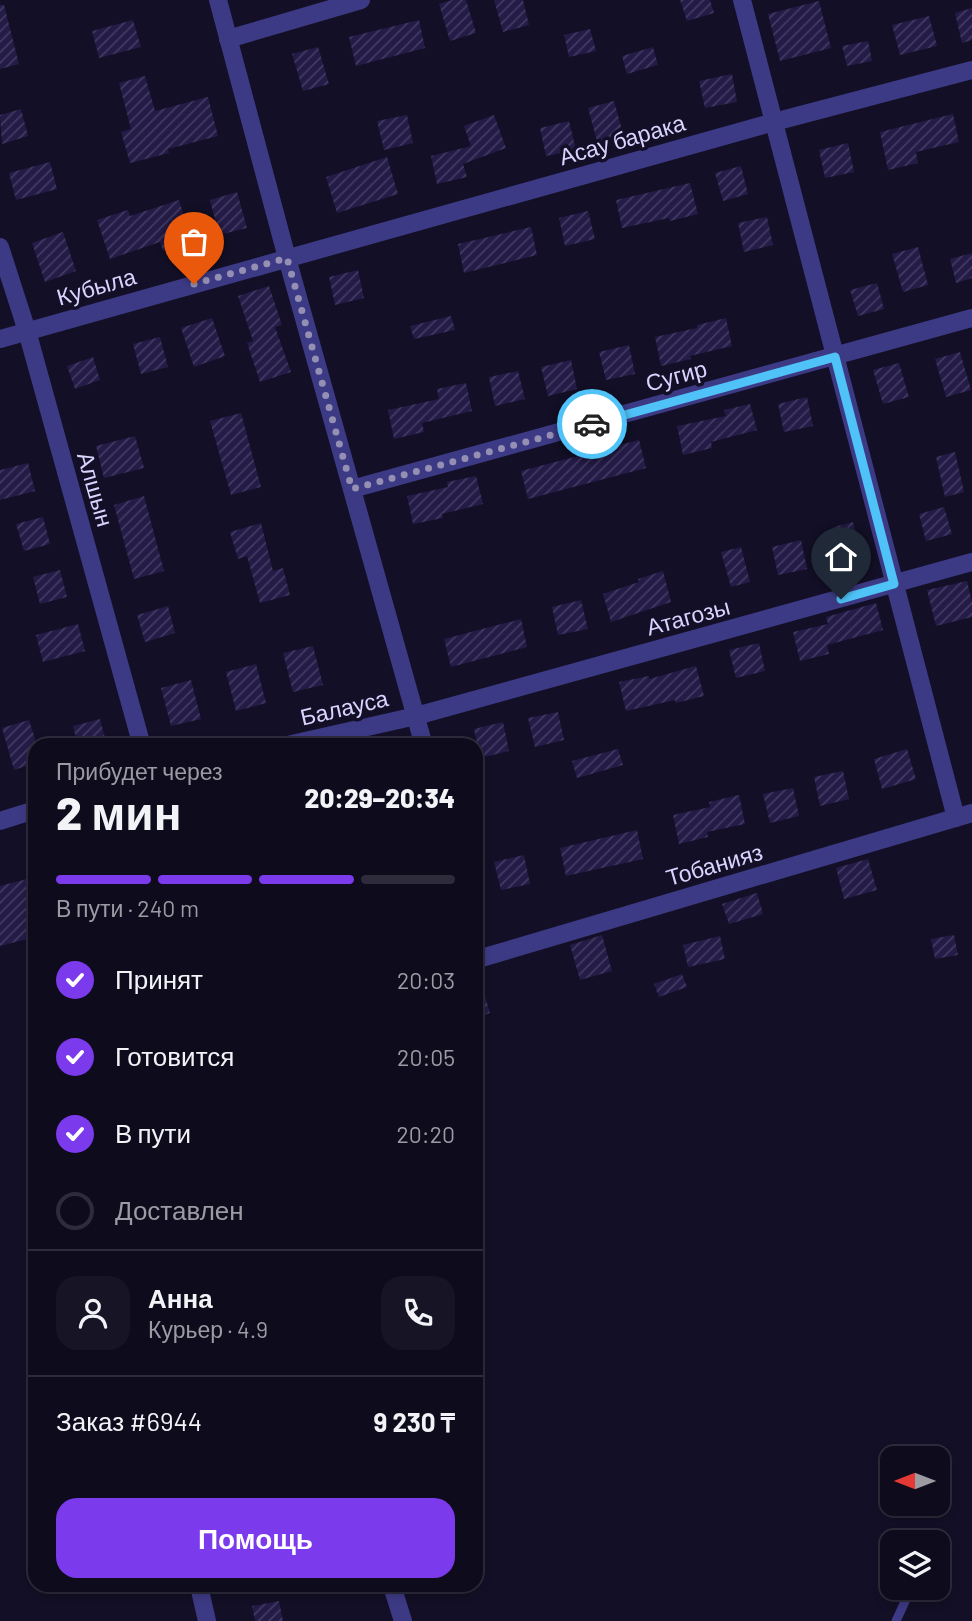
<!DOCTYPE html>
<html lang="ru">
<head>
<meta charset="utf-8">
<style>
	body { margin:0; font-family:Barlow,sans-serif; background:#171425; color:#f1f3f6; height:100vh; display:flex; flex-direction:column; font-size:26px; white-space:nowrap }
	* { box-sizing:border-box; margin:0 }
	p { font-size:23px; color:#9b9ba3 }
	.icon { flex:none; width:38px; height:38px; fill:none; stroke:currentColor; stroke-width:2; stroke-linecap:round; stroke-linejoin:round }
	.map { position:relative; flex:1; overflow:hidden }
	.drawer { position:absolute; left:28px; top:738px; width:455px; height:854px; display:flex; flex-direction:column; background:#0e0b1c; border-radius:21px; box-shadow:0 4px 10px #0003,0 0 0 2px #2e2b3b }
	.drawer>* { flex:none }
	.needle { width:46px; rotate:270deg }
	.buttons { position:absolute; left:880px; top:1446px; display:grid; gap:14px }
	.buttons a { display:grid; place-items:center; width:70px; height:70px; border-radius:14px; background:#0e0b1c; box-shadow:0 4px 10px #0003,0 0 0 2px #2e2b3b; font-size:35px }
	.pin { position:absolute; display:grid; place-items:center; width:60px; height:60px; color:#fff; margin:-72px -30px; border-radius:50% 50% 50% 0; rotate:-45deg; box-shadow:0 0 7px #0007 }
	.pin .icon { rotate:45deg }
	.courier { position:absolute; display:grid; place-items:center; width:70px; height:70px; margin:-35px; border:5px solid #4fc3f7; border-radius:50%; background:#fff; color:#222; box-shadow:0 2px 9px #0007 }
	.overview em { font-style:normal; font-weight:800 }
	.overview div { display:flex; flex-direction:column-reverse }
	.overview { display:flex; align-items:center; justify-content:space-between; height:119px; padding:0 28px }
	h1 { font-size:46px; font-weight:800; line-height:52px }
	.bar { display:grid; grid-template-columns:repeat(4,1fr); gap:10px 7px; align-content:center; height:84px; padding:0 28px }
	.bar i { height:9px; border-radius:5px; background:#2e2b3b }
	.bar .active { background:#7c3aed }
	.bar p { grid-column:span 4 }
	.line { display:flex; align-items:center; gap:18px; padding:0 28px; border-top:2px solid #2e2b3b }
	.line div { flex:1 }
	.round { display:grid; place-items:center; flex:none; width:74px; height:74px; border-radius:21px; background:#171425 }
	ol { padding:0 28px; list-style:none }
	li { display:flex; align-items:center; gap:21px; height:77px }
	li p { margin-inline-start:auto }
	li .icon { padding:7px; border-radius:50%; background:#7c3aed; color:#fff; stroke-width:4 }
	li:last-child { color:#9b9ba3 }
	li i { width:38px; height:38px; border:4px solid #2e2b3b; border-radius:50% }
	.action { display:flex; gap:14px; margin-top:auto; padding:14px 28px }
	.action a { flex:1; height:80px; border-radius:21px; background:#7c3aed; color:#fff; font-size:28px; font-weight:800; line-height:80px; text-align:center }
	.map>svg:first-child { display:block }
	.building { fill:url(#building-hatch) }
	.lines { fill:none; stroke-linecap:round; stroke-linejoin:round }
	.lane { stroke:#3d3a85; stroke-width:9 }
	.street { stroke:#3d3a85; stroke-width:18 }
	.done { stroke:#948fb3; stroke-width:7; stroke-dasharray:0 12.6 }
	.route { stroke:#4fc3f7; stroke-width:9 }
	.labels { text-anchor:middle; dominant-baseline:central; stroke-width:7; stroke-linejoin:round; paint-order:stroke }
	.street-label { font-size:23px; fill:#d9d4ff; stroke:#130f26 }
</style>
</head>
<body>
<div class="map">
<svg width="972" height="1621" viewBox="0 0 972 1621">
	<defs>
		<pattern id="building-hatch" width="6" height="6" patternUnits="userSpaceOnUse" patternTransform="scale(1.75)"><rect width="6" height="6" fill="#241b47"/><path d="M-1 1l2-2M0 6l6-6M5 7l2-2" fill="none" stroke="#433b63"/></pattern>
	</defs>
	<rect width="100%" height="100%" fill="#130f26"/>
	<!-- building -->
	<g class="building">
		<path d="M452,0H466L476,33L450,41L439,4Z"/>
		<path d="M494,0H523L529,25L503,32Z"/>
		<path d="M680,0H710L714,13L687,21Z"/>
		<path d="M819,1L831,48L780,61L768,14Z"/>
		<path d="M0,5H4L19,64L0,69Z"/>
		<path d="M972,8V40L962,43L955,13Z"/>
		<path d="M929,16L937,46L900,55L892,25Z"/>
		<path d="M133,20L141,47L99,58L92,31Z"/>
		<path d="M419,20L425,48L356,66L349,37Z"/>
		<path d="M590,29L596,51L569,57L564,35Z"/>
		<path d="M868,41L872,61L847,66L842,46Z"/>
		<path d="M318,47L329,84L303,91L292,54Z"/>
		<path d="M653,47L658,65L627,74L622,56Z"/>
		<path d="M732,74L737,102L705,108L699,81Z"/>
		<path d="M145,76L155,111L208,97L218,136L168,149L169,153L130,163L121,132L131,129L119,83Z"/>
		<path d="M614,101L624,137L598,145L588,108Z"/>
		<path d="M21,109L28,136L2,144L0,115Z"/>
		<path d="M953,114L959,142L916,152L918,163L888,170L880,132Z"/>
		<path d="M407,115L413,143L384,150L377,121Z"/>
		<path d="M494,115L506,148L463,164L467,177L437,184L431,156L471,146L464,126Z"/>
		<path d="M569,121L576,150L546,156L540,128Z"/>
		<path d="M848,143L854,172L825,178L819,150Z"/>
		<path d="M387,157L398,194L337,213L326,177Z"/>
		<path d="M50,162L57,189L16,200L9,173Z"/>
		<path d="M741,166L748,194L723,201L715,173Z"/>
		<path d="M690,183L698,214L670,221L669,218L622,228L616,200Z"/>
		<path d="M237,192L247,228L219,235L210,200Z"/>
		<path d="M179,200L192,242L163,251L160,242L110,259L97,220L128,210L130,216Z"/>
		<path d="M588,211L595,239L565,246L559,218Z"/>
		<path d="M767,217L773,245L744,252L738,223Z"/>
		<path d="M531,227L537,255L464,273L458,244Z"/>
		<path d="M63,232L76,271L45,282L32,243Z"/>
		<path d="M918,247L928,285L903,292L892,254Z"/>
		<path d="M972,253V278L956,283L950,259Z"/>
		<path d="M358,270L364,298L335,305L329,277Z"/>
		<path d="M877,283L884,309L858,316L850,290Z"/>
		<path d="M269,286L282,325L275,327L291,372L260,382L247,343L253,341L238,296Z"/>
		<path d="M451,316L455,330L414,339L410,326Z"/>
		<path d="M212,318L225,356L194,367L181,328Z"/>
		<path d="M726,318L732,346L690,356L691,359L661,366L655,337L697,328V325Z"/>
		<path d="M160,337L168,367L141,374L133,344Z"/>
		<path d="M629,345L635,374L606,380L599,352Z"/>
		<path d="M960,352L971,390L946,397L935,359Z"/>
		<path d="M93,357L100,380L75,389L67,366Z"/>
		<path d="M571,360L577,389L548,396L541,367Z"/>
		<path d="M899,363L909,397L883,404L873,370Z"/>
		<path d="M518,371L525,399L495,406L489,377Z"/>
		<path d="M466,383L472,411L422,423L424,432L394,439L388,410L439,399L437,389Z"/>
		<path d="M807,397L813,426L784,432L778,404Z"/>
		<path d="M750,404L757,430L711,442L712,448L683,455L677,426L726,416L724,410Z"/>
		<path d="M241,413L261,487L231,495L210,421Z"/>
		<path d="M135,436L144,468L104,478L96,446Z"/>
		<path d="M639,440L646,468L528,499L521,471Z"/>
		<path d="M955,452L964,492L945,497L936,457Z"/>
		<path d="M28,463L35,491L0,500V470Z"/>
		<path d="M476,476L483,504L442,514L443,518L413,524L407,496L448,487L447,482Z"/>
		<path d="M144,496L164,571L134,579L114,505Z"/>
		<path d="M944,507L952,534L926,541L919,514Z"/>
		<path d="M43,517L50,544L24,551L16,524Z"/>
		<path d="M853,522L862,557L843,562L833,527Z"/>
		<path d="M261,523L273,571L283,568L290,595L260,603L247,556L238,559L230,532Z"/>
		<path d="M801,540L807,569L778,575L772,547Z"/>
		<path d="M741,547L750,582L731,587L721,552Z"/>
		<path d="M60,570L67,597L40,604L33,577Z"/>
		<path d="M663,571L671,602L611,622L603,594L639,582L638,579Z"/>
		<path d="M967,581L972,602V617L936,626L927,590Z"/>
		<path d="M581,600L588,629L558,635L552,607Z"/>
		<path d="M876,603L883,630L827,645L829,654L800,661L793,632L828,624L826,617Z"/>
		<path d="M168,606L175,633L145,642L137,615Z"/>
		<path d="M521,619L527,647L451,667L444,639Z"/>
		<path d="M78,624L85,651L43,662L36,635Z"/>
		<path d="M759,643L765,671L736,678L729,650Z"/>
		<path d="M313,646L323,685L293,692L283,653Z"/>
		<path d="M256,664L266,703L236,711L226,672Z"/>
		<path d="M696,666L704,696L676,703L675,700L626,711L619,682L649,676V679Z"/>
		<path d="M191,680L201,719L171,726L161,688Z"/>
		<path d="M558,712L564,740L535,747L528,718Z"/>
		<path d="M100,719L107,746H78L73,726Z"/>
		<path d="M29,720L35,739V763L14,770L2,728Z"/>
		<path d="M503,722L509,751L480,758L474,729Z"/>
		<path d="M618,749L623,765L577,778L572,761Z"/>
		<path d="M907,749L916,779L882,789L874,759Z"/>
		<path d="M843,771L849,799L820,806L814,777Z"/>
		<path d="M793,788L799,816L770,823L763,794Z"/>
		<path d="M739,795L745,824L707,832L708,837L679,844L673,815L710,807L709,802Z"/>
		<path d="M637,830L643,859L566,876L560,848Z"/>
		<path d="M524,855L530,884L501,890L494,862Z"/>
		<path d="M868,859L877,890L844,899L836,868Z"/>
		<path d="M35,877V937L0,946V886Z"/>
		<path d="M757,893L763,914L729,924L722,904Z"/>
		<path d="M602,935L612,971L580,980L570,945Z"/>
		<path d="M954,935L958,955L935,959L931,939Z"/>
		<path d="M720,936L725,959L688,967L683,945Z"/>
		<path d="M682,974L687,987L659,997L654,984Z"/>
		<path d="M479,976L490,1013L476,1018V977Z"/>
		<path d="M279,1601L283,1621H255L252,1606Z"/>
	</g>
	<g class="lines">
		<!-- lane -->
		<path class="lane" d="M896,1621L907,1597L919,1587"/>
		<!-- street -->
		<g class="street">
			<path d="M218,0L287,258L424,746"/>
			<path d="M742,0L956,818"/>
			<path d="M228,39L361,0"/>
			<path d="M0,247L27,331L142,746"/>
			<path d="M0,339L774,122L972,70"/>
			<path d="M352,489L972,318"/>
			<path d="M283,746L416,716L972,562"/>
			<path d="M0,821L35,810"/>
			<path d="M476,950L478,959L972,813"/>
			<path d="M199,1586L207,1621"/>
			<path d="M392,1586L403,1621"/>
		</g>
	</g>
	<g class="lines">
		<!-- done -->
		<path class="done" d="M194,284L287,258L352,489L592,424"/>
		<!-- route -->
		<path class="route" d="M592,424L835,357L894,584L841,599"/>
	</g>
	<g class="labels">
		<!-- street labels -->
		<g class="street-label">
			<text transform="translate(622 139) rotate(-16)">Асау барака</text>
			<text transform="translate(96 286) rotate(-16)">Кубыла</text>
			<text transform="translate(676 375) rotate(-15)">Сугир</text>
			<text transform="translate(96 489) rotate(74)">Алшын</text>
			<text transform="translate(688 616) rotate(-15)">Атагозы</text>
			<text transform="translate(344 707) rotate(-13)">Балауса</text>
			<text transform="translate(714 864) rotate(-16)">Тобанияз</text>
		</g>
	</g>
</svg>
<div class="buttons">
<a><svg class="needle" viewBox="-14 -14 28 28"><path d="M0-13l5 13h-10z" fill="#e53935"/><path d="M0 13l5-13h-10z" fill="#9b9ba3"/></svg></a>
<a><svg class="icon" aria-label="layers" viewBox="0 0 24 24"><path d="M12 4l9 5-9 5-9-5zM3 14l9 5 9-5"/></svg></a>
</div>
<div class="pin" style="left:194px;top:284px;background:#ea580c"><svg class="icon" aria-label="bag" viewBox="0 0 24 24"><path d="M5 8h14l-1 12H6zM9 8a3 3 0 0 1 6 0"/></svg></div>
<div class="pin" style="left:841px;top:599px;background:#1f2937"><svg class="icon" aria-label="home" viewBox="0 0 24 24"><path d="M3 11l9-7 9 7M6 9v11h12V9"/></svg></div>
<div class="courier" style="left:592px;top:424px"><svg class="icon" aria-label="car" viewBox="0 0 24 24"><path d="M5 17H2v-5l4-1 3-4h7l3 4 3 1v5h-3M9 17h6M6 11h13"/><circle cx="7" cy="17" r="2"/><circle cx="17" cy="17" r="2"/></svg></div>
<section class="drawer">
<div class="overview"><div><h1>2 мин</h1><p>Прибудет через</p></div><em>20:29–20:34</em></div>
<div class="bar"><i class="active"></i><i class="active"></i><i class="active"></i><i></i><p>В пути · 240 m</p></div>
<ol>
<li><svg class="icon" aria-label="check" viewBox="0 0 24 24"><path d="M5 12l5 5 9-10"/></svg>Принят<p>20:03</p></li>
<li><svg class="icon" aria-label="check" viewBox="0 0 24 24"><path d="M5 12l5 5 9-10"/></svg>Готовится<p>20:05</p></li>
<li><svg class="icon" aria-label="check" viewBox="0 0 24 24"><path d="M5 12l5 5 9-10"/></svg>В пути<p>20:20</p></li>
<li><i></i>Доставлен</li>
</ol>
<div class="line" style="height:126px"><a class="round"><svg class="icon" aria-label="person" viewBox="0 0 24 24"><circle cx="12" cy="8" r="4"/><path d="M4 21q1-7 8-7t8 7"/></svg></a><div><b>Анна</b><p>Курьер · 4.9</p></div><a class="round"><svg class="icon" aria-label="phone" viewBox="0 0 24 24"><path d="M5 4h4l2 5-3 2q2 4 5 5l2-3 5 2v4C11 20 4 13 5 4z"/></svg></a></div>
<div class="line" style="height:91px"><div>Заказ #6944</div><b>9 230 ₸</b></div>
<div class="action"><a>Помощь</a></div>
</section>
</div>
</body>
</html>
